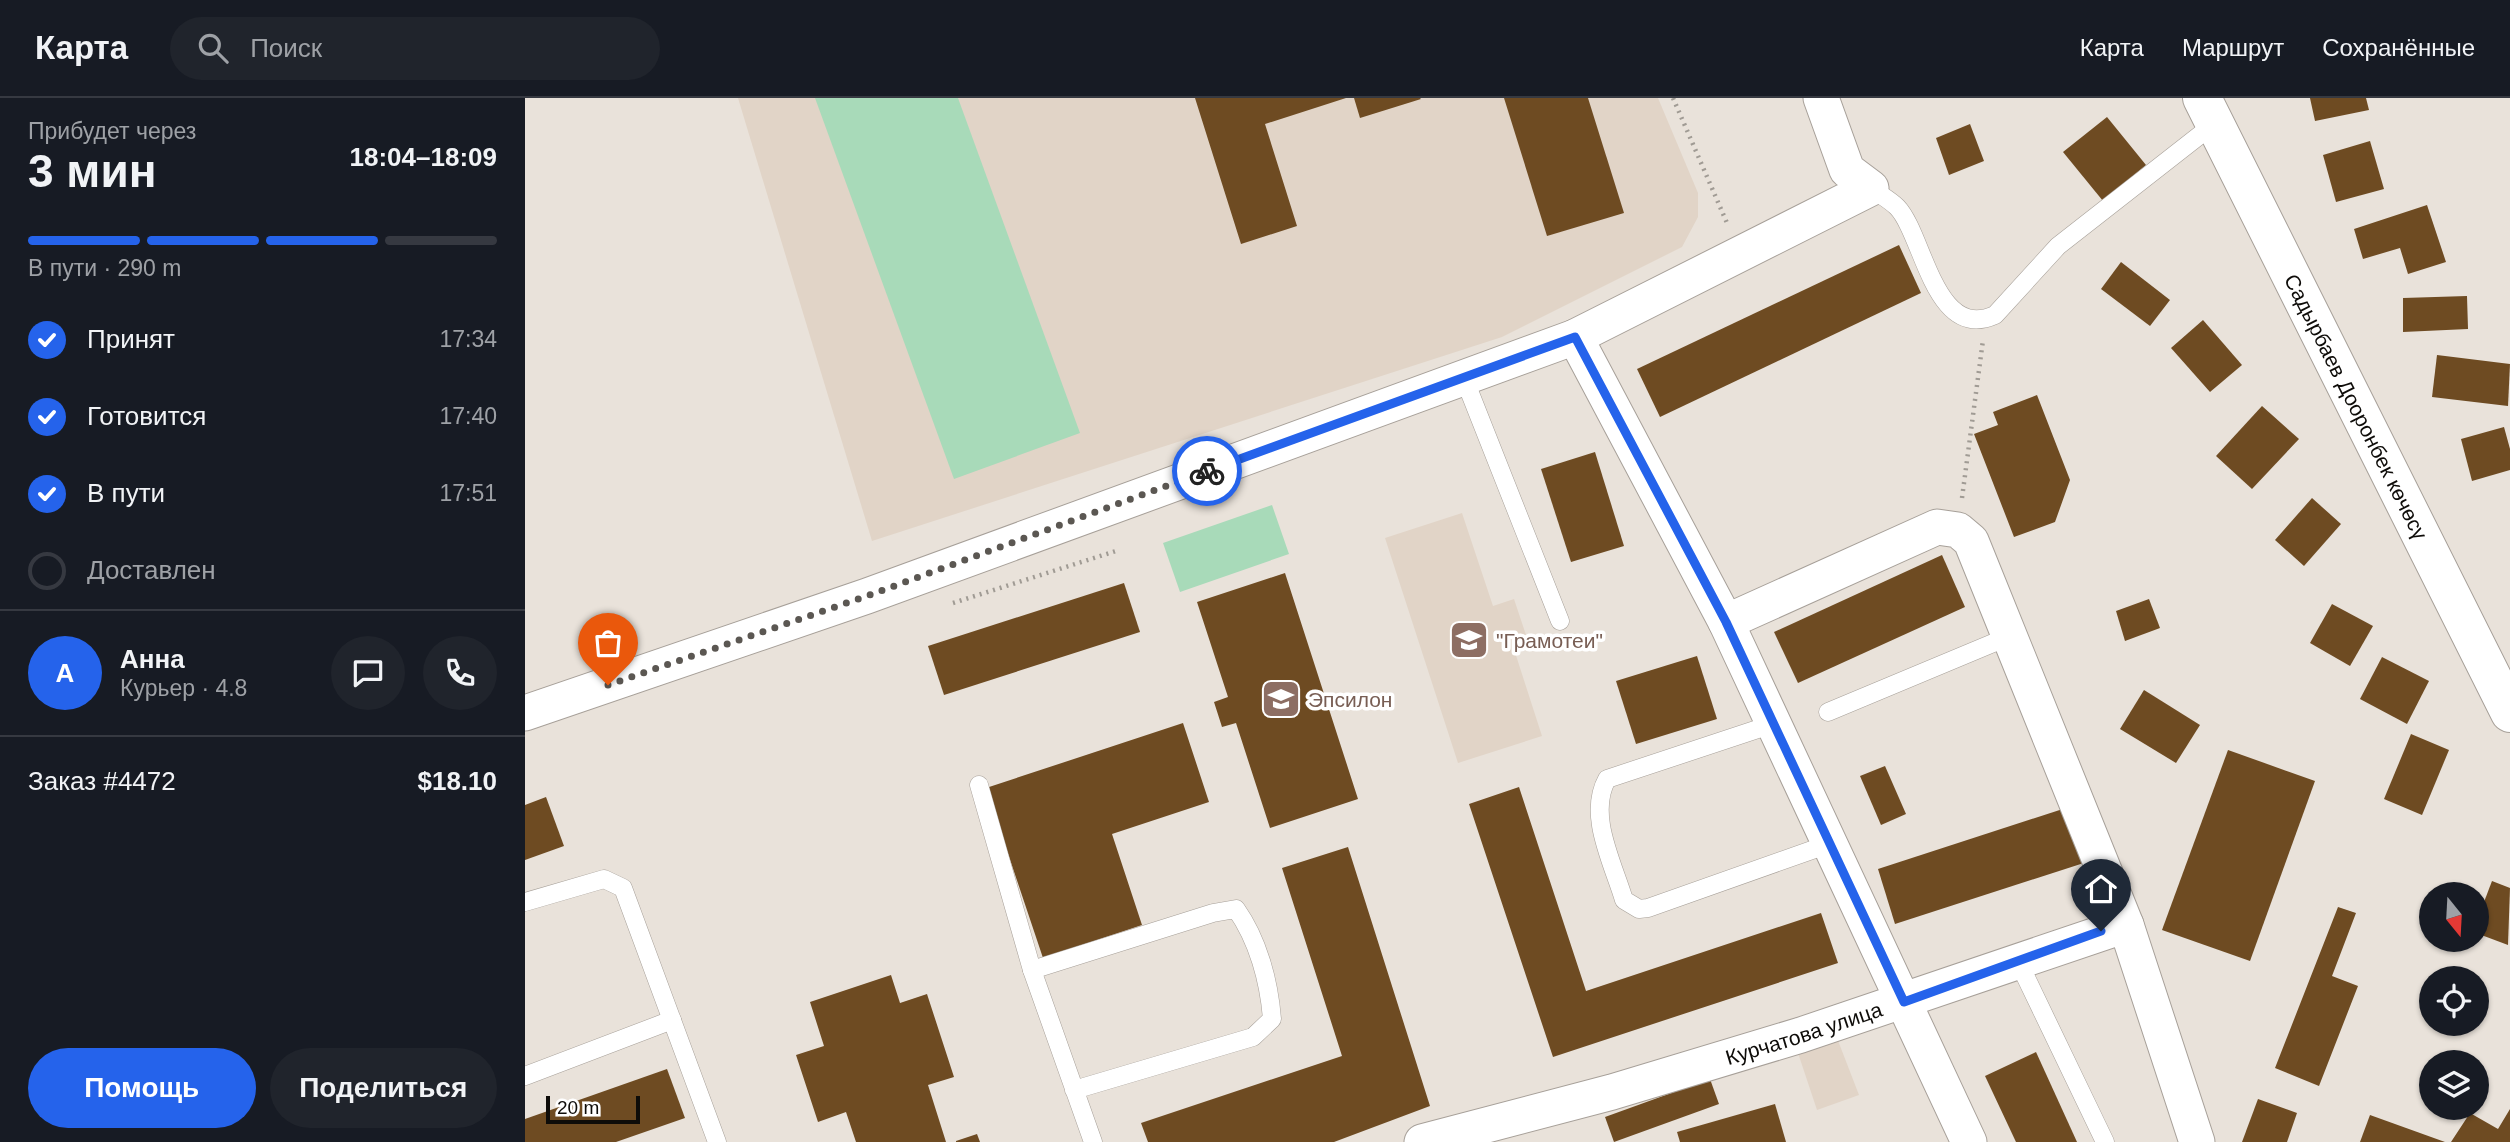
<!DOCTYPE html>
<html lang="ru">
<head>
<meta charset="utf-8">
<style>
	body { margin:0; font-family:Arial,sans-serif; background:#20242c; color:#f1f3f6; height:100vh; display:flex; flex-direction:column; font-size:26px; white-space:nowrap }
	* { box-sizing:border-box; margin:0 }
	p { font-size:23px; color:#9ea1a6 }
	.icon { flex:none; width:38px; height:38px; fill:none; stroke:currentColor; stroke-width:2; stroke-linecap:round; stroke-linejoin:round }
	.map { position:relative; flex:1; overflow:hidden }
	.panel { display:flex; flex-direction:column; background:#171b24; width:525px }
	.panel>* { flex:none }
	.needle { width:46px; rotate:162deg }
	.controls { position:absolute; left:1894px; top:784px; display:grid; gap:14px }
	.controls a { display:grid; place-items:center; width:70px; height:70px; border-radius:50%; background:#171b24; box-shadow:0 2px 5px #0004; font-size:35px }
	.scale { position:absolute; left:21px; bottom:18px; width:94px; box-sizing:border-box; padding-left:7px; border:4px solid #0e0c09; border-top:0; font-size:19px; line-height:24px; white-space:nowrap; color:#0e0c09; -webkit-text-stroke:5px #fff; paint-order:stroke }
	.pin { position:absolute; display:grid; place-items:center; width:60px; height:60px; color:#fff; margin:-72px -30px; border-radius:50% 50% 50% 0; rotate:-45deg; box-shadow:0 0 7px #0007 }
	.pin .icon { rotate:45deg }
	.courier { position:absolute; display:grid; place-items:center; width:70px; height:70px; margin:-35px; border:5px solid #2563eb; border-radius:50%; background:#fff; color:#222; box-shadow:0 2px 9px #0007 }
	.summary em { font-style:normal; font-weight:600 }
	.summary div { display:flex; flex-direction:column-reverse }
	.summary { display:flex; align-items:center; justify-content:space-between; height:119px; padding:0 28px }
	h1 { font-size:46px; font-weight:600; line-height:52px }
	.bar { display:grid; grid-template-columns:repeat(4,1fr); gap:10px 7px; align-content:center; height:84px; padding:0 28px }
	.bar i { height:9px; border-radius:5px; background:#363941 }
	.bar .active { background:#2563eb }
	.bar p { grid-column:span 4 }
	.line { display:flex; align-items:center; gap:18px; padding:0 28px; border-top:2px solid #363941 }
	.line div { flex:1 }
	.round { display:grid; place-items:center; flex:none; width:74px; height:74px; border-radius:37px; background:#20242c }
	ol { padding:0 28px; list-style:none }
	li { display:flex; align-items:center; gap:21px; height:77px }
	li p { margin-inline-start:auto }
	li .icon { padding:7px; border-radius:50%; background:#2563eb; color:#fff; stroke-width:4 }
	li:last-child { color:#9ea1a6 }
	li i { width:38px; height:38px; border:4px solid #363941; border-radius:50% }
	.button { display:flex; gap:14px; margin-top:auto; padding:14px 28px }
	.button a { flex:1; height:80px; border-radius:42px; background:#2563eb; color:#fff; font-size:28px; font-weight:600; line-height:80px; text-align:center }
	.button a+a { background:#20242c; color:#f1f3f6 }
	header { display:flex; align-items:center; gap:42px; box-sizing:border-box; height:98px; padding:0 35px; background:#171b24; border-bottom:2px solid #363941 }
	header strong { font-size:33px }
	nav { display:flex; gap:38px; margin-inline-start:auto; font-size:24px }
	.search { width:490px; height:63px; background:#20242c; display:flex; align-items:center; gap:18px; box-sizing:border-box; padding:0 24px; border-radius:38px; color:#9ea1a6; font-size:26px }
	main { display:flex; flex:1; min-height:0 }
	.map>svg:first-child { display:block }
	.built { fill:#e1d4c7 }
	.green { fill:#a8dab9 }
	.building { fill:#6e4b22 }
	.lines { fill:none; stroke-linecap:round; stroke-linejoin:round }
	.lane-casing { stroke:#a7a099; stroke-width:19 }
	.street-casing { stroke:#a7a099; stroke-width:37 }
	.secondary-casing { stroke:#a7a099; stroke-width:40 }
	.path { stroke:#a09b94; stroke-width:4.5; stroke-dasharray:2 5; stroke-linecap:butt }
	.lane { stroke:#fff; stroke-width:18 }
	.street { stroke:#fff; stroke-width:35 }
	.secondary { stroke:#fff; stroke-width:38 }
	.done { stroke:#5b5752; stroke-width:7; stroke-dasharray:0 12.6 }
	.route { stroke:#2563eb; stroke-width:9 }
	.labels { text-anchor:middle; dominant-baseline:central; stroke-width:7; stroke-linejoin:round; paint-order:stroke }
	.street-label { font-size:21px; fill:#0e0c09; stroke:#fff }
	.education-label { font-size:21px; fill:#785e54; stroke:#fff; text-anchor:start }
</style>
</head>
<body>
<header>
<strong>Карта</strong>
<div class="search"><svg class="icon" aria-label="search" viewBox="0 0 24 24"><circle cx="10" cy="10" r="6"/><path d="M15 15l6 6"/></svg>Поиск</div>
<nav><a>Карта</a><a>Маршрут</a><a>Сохранённые</a></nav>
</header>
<main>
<section class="panel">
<div class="summary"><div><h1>3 мин</h1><p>Прибудет через</p></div><em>18:04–18:09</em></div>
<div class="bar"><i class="active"></i><i class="active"></i><i class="active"></i><i></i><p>В пути · 290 m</p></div>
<ol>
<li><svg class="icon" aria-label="check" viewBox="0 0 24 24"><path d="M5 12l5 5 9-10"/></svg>Принят<p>17:34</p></li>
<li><svg class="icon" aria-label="check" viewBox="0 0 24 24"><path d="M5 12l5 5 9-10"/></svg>Готовится<p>17:40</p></li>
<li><svg class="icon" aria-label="check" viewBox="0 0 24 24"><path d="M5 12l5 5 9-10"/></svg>В пути<p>17:51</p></li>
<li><i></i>Доставлен</li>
</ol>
<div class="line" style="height:126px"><b class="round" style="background:#2563eb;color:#fff">А</b><div><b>Анна</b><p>Курьер · 4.8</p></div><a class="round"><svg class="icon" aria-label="chat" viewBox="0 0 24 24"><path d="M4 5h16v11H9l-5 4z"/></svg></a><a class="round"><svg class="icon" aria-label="phone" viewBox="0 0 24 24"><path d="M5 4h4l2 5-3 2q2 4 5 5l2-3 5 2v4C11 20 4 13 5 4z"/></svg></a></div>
<div class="line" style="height:91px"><div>Заказ #4472</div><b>$18.10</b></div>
<div class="button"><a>Помощь</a><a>Поделиться</a></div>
</section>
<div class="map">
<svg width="1985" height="1044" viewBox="0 0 1985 1044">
	<rect width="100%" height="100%" fill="#e9e2da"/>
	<!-- built -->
	<g class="built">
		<path d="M213,0H1133L1173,95V119L1157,149L977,239L347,443Z"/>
		<path d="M937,415L968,508L989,501L1002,540L987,545L1017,638L933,665L860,440Z"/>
		<path d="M1312,940L1334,997L1292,1012L1272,952Z"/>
	</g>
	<!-- green -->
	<g class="green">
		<path d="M290,0H433L555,335L429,381Z"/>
		<path d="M747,407L764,456L655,494L638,445Z"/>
	</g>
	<!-- building -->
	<g class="building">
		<path d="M670,0H821L740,26L772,128L716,146Z"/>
		<path d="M829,0H895L896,1L835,20Z"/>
		<path d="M979,0H1063L1099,115L1022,138Z"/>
		<path d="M1785,0H1841L1844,12L1790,23Z"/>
		<path d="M1582,19L1621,67L1578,103L1538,54Z"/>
		<path d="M1445,26L1459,63L1424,77L1411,40Z"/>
		<path d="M1845,43L1859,91L1811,104L1798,57Z"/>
		<path d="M1902,107L1921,164L1883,176L1875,150L1838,161L1829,131Z"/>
		<path d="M1374,147L1396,195L1135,319L1112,271Z"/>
		<path d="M1596,164L1645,202L1625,228L1576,191Z"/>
		<path d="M1942,198L1943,231L1878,234V200Z"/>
		<path d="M1678,222L1717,267L1685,294L1646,250Z"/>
		<path d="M1912,257L1985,266L1983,308L1907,299Z"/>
		<path d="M1512,297L1545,382L1530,424L1489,439L1449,336L1473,327L1468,314Z"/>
		<path d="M1737,308L1774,341L1727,391L1691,358Z"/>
		<path d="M1979,329L1985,351V372L1947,383L1936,341Z"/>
		<path d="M1070,354L1099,448L1046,464L1016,371Z"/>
		<path d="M1787,400L1816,426L1779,468L1750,442Z"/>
		<path d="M1417,457L1440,509L1273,585L1249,534Z"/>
		<path d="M760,475L833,701L745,730L711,625L697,629L689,604L703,599L672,504Z"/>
		<path d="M599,485L615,534L419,597L403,548Z"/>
		<path d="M1624,501L1635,530L1600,543L1591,513Z"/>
		<path d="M1807,506L1848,528L1825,568L1785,545Z"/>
		<path d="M1172,558L1192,621L1111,646L1091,583Z"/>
		<path d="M1857,559L1904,583L1882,626L1835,601Z"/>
		<path d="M1619,592L1675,627L1651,665L1595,631Z"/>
		<path d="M658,625L684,704L587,736L617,827L518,860L461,690Z"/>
		<path d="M1886,636L1924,652L1897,717L1859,701Z"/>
		<path d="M1703,652L1790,683L1725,863L1637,832Z"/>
		<path d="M1360,668L1381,716L1356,727L1335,678Z"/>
		<path d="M994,689L1061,893L1296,815L1313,865L1028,959L944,706Z"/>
		<path d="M21,699L39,748L0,762V707Z"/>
		<path d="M1547,708L1565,763L1370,826L1353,771Z"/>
		<path d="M823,749L905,1008L809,1044H623L616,1025L817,958L757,770Z"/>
		<path d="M1967,783L1985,790L1983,847L1951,835V825Z"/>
		<path d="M1813,809L1831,815L1807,878L1833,888L1794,988L1750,970Z"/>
		<path d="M366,877L375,905L402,896L429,979L403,987L421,1044H331L321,1014L293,1024L271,957L299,948L285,904Z"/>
		<path d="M1511,954L1552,1044H1491L1460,978Z"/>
		<path d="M142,971L160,1020L91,1044H0V1021Z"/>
		<path d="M1185,981L1194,1006L1089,1044L1080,1019Z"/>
		<path d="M1733,1001L1772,1015L1762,1044H1717Z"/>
		<path d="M1250,1006L1261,1044H1155L1152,1034Z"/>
		<path d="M1985,1011V1044H1926L1945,1015L1973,1031Z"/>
		<path d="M1845,1017L1920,1044H1835Z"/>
		<path d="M452,1036L455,1044H431V1043Z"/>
	</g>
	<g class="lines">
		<!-- lane casing -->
		<g class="lane-casing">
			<g id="lane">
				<path d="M1346,90C1354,96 1365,102 1372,109C1399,137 1409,244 1470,217L1533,148L1689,26"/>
				<path d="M939,280L1035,523"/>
				<path d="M1303,614L1485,538"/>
				<path d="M1248,626L1082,681C1062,717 1088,765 1099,802L1114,811L1123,810L1304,746"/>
				<path d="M454,687L507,872"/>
				<path d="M0,804L79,781L98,790L192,1044"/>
				<path d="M1493,863L1580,1044"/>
				<path d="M0,978L147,922"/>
				<path d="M549,992L728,939L747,921C744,883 733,842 711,811L688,815L507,872L568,1044"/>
			</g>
		</g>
		<!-- street casing -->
		<g class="street-casing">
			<g id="street">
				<path d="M1050,239L1201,524L1444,1044"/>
				<path d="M1201,524L1412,429L1433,432L1446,443L1601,827"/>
				<path d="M0,615L342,498L1050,239L1346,90L1322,72L1296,0"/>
				<path id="s1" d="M897,1044L1087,994L1276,937L1601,827L1672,1044"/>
			</g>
		</g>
		<!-- secondary casing -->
		<g class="secondary-casing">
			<g id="secondary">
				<path id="s2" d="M1677,0L1985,615"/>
			</g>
		</g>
		<!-- path -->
		<g class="path">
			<path d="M1148,0L1202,125"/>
			<path d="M1437,400L1458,242"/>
			<path d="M428,505L591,453"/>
		</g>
		<!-- lane -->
		<use href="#lane" class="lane"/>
		<!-- street -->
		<use href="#street" class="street"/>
		<!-- secondary -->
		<use href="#secondary" class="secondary"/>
	</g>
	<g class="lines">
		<!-- done -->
		<path class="done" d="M83,587L342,498L682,373"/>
		<!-- route -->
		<path class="route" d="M682,373L1050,239L1201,524L1379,904L1576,833"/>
	</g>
	<!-- icons -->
	<defs>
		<g id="school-square" transform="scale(2.0125)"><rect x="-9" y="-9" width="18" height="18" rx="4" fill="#8d6e63" stroke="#fff"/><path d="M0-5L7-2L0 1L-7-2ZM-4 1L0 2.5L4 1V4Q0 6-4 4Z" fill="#fff"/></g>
	</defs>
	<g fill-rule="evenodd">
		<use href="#school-square" x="944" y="542"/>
		<use href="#school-square" x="756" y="601"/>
	</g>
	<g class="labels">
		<!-- street labels -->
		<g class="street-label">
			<text stroke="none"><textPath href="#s2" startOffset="345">Садырбаев Дооронбек көчөсү</textPath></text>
			<text stroke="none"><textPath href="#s1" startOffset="397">Курчатова улица</textPath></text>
		</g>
		<!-- education labels -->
		<g class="education-label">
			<text x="971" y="542">"Грамотеи"</text>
			<text x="783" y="601">Эпсилон</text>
		</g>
	</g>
</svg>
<div class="controls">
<a><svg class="needle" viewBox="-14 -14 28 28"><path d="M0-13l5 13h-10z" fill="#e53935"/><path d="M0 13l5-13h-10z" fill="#9ea1a6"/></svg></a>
<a><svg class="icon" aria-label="locate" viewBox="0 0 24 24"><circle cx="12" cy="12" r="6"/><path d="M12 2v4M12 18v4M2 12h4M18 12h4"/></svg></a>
<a><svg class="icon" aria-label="layers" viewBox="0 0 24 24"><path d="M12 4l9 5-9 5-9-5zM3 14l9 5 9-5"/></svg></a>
</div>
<div class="scale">20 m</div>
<div class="pin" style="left:83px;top:587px;background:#ea580c"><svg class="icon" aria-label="bag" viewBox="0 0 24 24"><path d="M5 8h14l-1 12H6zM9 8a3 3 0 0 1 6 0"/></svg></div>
<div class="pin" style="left:1576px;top:833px;background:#1f2937"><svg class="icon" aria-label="home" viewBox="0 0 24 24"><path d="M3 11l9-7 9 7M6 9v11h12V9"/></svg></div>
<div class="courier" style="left:682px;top:373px"><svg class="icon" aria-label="bike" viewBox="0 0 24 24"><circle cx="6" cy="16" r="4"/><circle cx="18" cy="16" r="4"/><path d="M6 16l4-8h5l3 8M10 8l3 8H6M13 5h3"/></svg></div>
</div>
</main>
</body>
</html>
